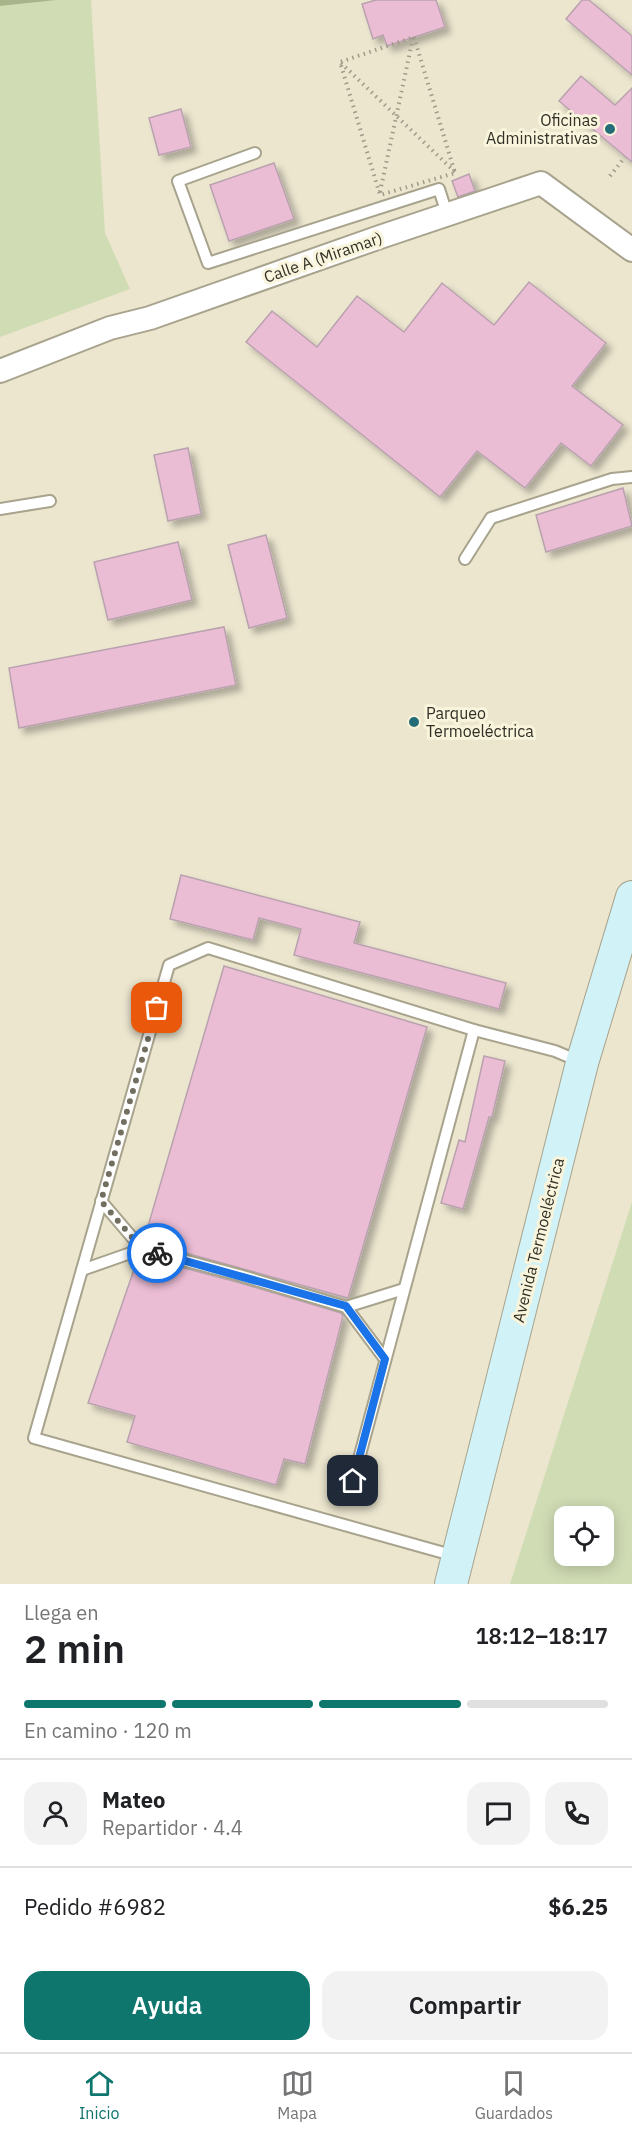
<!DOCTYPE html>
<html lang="es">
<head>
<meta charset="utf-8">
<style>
	body { margin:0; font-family:"IBM Plex Sans",sans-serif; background:#f2f2f2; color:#202124; height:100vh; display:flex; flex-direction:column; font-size:22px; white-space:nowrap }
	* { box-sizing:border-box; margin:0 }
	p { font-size:20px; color:#757577 }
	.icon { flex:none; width:33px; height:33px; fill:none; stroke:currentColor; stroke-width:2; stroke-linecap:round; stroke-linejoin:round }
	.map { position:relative; height:1584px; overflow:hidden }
	.sheet { display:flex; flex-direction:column; background:#fff; flex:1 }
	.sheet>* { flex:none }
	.tools { position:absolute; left:554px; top:1506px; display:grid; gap:12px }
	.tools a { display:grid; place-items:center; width:60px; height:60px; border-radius:12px; background:#fff; box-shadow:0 3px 15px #0003; font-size:30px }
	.pin { position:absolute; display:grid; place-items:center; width:51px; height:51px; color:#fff; margin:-26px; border-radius:12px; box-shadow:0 3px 9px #0006 }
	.courier { position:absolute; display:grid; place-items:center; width:60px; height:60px; margin:-30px; border:4px solid #1a73e8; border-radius:50%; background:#fff; color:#222; box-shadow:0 2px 8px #0007 }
	.overview em { font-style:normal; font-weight:600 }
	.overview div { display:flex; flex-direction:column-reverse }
	.overview { display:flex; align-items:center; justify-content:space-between; height:102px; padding:0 24px }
	h1 { font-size:39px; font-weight:600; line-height:45px }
	.bar { display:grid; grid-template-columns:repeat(4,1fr); gap:9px 6px; align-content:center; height:72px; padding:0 24px }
	.bar i { height:8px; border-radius:4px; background:#e0e0e0 }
	.bar .current { background:#0f766e }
	.bar p { grid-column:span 4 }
	.line { display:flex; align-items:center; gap:15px; padding:0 24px; border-top:2px solid #e0e0e0 }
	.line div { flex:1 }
	.round { display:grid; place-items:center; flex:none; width:63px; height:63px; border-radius:18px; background:#f2f2f2 }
	.action { display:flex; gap:12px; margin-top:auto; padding:12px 24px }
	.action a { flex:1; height:69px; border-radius:18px; background:#0f766e; color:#fff; font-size:24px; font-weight:600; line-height:69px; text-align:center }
	.action a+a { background:#f2f2f2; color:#202124 }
	.tab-bar { display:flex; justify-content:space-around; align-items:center; height:84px; border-top:2px solid #e0e0e0; background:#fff; font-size:16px; color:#757577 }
	.tab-bar a { display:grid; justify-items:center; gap:3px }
	.tab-bar .current { color:#0f766e }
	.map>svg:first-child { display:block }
	.green { fill:#d0dcb4; fill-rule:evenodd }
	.forest { fill:#a8b48a }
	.building { fill:#ebbdd5; stroke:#b9a2ae; stroke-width:1.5; filter:url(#shadow) }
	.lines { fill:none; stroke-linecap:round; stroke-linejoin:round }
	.service-casing { stroke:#a8a38d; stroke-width:14 }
	.minor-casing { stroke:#a8a38d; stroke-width:26 }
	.secondary-casing { stroke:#a8a38d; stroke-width:34 }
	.path { stroke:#a09b8a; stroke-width:4; stroke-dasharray:1.5 4.5; stroke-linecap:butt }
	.service { stroke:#fff; stroke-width:10 }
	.minor { stroke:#fff; stroke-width:22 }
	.secondary { stroke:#d1f2f6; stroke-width:32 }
	.done { stroke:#726f61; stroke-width:6; stroke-dasharray:0 10.8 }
	.route { stroke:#1a73e8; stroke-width:8 }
	.poi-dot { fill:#246c78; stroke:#f9f4dc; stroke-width:2 }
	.labels { text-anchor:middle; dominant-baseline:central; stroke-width:6; stroke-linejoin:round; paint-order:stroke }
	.poi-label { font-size:16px; fill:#312f26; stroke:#f9f4dc; text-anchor:end }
	.street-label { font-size:16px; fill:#312f26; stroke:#f9f4dc }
</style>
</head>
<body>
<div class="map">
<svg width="632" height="1584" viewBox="0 0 632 1584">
	<defs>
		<filter id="shadow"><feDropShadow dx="5.5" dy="5.5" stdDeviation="3" flood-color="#0004"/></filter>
	</defs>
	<rect width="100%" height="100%" fill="#ece6cf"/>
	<!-- green -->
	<g class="green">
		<path d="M57,0H91L105,233L130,289L0,337V6Z"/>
		<path d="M632,1202V1584H510ZM603,1516V1556H564V1516Z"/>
	</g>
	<!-- forest -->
	<path class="forest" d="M0,0H57L0,6Z"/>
	<!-- building -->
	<g class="building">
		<path d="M376,0H436L445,27L387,46L383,35L373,39L362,4Z"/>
		<path d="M582,0H589L632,36V75L566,19Z"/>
		<path d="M581,76L615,105L632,88V162L559,101Z"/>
		<path d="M181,109L191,147L159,155L149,118Z"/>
		<path d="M274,163L294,219L229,241L210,185Z"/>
		<path d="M469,174L475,191L458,197L452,181Z"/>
		<path d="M529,282L606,343L572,386L623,425L591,466L561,443L525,488L477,451L440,497L246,342L272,311L317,347L357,296L404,332L442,283L494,325Z"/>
		<path d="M188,448L201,514L168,521L154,455Z"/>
		<path d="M623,488L632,526L546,552L536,515Z"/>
		<path d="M266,535L287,618L249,628L228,545Z"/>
		<path d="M178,542L192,600L108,620L94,562Z"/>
		<path d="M224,627L236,685L19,728L9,668Z"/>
		<path d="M181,875L360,922L354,943L506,983L499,1009L294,955L301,929L259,918L253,940L170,919Z"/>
		<path d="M224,966L427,1027L348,1298L146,1242L144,1240Z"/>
		<path d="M484,1056L505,1061L492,1117H489L463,1209L441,1203L459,1140L465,1142Z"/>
		<path d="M142,1257L237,1282L341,1313L343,1316L305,1464L284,1459L276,1485L127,1442L135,1416L88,1403L138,1258Z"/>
	</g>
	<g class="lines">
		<!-- service casing -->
		<g class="service-casing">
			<g id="service">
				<path d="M255,153L178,181L208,263L439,189L447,214"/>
				<path d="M0,509L50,501"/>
				<path d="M465,559L491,518L612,479L632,477"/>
				<path d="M101,1201L142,1249"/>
				<path d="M82,1270L142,1249L239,1275L346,1307L385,1359"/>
				<path d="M346,1307L404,1289"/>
				<path d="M353,1481L474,1030"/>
				<path d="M455,1556L34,1438L169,965L208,948L474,1030L555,1051L581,1062"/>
			</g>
		</g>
		<!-- minor casing -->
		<g class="minor-casing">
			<path id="minor" d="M0,371L110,328L150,318L380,237L541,183L632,250"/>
		</g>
		<!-- secondary casing -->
		<g class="secondary-casing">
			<path id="secondary" d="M451,1584L582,1063L632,897"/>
		</g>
		<!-- path -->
		<g class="path">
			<path d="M414,37L455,173L380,195L340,62Z"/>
			<path d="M341,63L455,172"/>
			<path d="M610,176L625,157"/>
			<path d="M380,192L413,38"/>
		</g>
		<!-- service -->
		<use href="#service" class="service"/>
		<!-- minor -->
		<use href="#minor" class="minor"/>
		<!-- secondary -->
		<use href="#secondary" class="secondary"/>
	</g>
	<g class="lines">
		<!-- done -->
		<path class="done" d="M157,1008L101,1201L142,1249L157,1253"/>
		<!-- route -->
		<path class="route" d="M157,1253L346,1306L385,1359L353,1481"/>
	</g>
	<!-- markers -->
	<g class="poi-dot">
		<circle cx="610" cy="129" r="6"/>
		<circle cx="414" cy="722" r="6"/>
	</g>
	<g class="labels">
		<!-- poi labels -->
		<g class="poi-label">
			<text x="598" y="120">Oficinas<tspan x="598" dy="18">Administrativas</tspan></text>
			<text x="426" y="713" text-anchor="start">Parqueo<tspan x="426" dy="18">Termoeléctrica</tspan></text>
		</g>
		<!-- street labels -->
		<g class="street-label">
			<text transform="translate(323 257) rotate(-19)">Calle A (Miramar)</text>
			<text transform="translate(538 1240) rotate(-76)">Avenida Termoeléctrica</text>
		</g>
	</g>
</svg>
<div class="tools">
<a><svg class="icon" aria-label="locate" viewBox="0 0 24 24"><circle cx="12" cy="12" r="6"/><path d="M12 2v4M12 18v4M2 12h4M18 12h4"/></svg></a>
</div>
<div class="pin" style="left:157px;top:1008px;background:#ea580c"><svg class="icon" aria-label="bag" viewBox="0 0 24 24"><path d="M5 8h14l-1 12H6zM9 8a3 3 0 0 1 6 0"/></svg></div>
<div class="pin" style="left:353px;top:1481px;background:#1f2937"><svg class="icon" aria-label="home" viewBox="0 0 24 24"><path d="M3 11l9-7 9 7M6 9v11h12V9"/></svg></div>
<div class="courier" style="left:157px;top:1253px"><svg class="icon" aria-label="bike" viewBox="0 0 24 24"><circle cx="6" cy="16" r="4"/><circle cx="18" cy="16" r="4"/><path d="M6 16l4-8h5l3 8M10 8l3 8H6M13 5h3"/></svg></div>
</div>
<section class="sheet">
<div class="overview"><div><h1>2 min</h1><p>Llega en</p></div><em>18:12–18:17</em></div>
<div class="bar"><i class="current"></i><i class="current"></i><i class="current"></i><i></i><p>En camino · 120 m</p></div>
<div class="line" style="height:108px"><a class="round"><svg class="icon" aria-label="person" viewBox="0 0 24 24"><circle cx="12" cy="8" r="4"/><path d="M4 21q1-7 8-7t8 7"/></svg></a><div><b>Mateo</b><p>Repartidor · 4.4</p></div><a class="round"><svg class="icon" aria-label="chat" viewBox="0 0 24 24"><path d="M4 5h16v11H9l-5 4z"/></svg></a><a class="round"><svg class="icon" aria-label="phone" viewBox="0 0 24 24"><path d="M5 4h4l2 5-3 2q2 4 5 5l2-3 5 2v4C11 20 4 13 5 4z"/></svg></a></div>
<div class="line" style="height:78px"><div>Pedido #6982</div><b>$6.25</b></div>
<div class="action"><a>Ayuda</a><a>Compartir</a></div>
</section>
<nav class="tab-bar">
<a class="current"><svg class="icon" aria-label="home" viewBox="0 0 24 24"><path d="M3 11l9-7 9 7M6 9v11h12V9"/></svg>Inicio</a>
<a><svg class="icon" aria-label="map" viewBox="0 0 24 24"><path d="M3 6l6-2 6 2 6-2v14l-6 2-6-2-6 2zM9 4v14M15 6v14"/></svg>Mapa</a>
<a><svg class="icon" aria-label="saved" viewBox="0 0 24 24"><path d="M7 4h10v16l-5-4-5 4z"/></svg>Guardados</a>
</nav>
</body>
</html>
